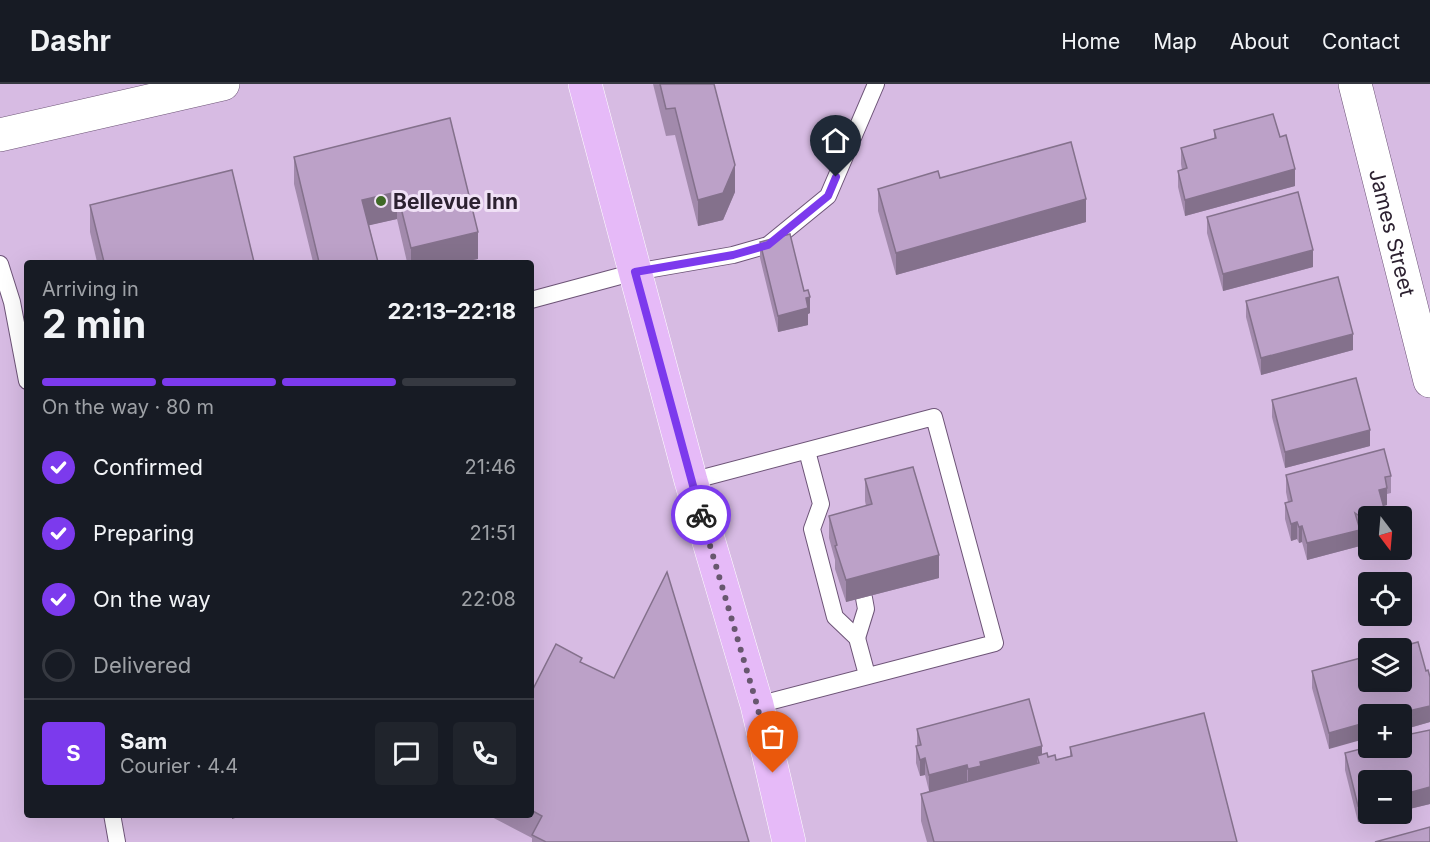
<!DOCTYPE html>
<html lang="en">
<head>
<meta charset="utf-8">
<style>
	body { margin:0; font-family:Inter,sans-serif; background:#20242c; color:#f1f3f6; height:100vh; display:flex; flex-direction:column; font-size:22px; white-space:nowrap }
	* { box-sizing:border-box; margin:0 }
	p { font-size:20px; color:#9ea1a6 }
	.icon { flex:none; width:33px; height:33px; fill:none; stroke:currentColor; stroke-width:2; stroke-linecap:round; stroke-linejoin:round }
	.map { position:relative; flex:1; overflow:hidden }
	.drawer { position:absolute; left:24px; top:176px; width:510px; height:558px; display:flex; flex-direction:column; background:#171b24; border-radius:6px; box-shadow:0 6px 24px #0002 }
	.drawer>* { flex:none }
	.needle { width:39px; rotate:164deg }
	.controls { position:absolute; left:1358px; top:422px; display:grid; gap:12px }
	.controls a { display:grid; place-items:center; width:54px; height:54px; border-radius:6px; background:#171b24; box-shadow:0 6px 24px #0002; font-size:30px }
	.pin { position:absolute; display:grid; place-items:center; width:51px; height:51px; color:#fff; margin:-62px -26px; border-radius:50% 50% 50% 0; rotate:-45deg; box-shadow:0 0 6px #0007 }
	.pin .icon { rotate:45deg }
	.courier { position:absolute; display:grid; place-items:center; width:60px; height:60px; margin:-30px; border:4px solid #7c3aed; border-radius:50%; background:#fff; color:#222; box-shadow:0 2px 8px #0007 }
	.head em { font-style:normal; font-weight:700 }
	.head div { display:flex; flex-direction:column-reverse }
	.head { display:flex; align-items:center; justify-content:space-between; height:102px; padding:0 18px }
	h1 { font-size:39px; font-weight:700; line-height:45px }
	.bar { display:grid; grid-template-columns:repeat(4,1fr); gap:9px 6px; align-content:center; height:72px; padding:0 18px }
	.bar i { height:8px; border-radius:4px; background:#363941 }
	.bar .active { background:#7c3aed }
	.bar p { grid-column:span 4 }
	.line { display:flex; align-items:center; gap:15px; padding:0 18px; border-top:2px solid #363941 }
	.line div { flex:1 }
	.round { display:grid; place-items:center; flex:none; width:63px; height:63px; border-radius:6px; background:#20242c }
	ol { padding:0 18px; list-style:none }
	li { display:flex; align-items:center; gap:18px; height:66px }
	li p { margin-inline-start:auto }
	li .icon { padding:6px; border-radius:50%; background:#7c3aed; color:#fff; stroke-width:4 }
	li:last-child { color:#9ea1a6 }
	li i { width:33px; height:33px; border:3px solid #363941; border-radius:50% }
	header { display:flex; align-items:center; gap:36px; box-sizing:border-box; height:84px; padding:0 30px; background:#171b24; border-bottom:2px solid #363941 }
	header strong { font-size:28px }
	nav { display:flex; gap:33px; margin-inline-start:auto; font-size:21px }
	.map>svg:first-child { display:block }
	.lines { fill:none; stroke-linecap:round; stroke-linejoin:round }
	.service-casing { stroke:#6d5477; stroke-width:18 }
	.minor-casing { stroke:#6d5477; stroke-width:34 }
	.primary-casing { stroke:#fff; stroke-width:34 }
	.service { stroke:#fff; stroke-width:16 }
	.minor { stroke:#fff; stroke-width:33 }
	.primary { stroke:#e6baf8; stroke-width:33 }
	.wall { fill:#a28aac }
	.shaded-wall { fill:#84718c }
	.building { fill:#bca1c8; stroke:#84718c; stroke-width:1.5 }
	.done { stroke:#68576f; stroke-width:6; stroke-dasharray:0 10.8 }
	.route { stroke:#7c3aed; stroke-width:8 }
	.poi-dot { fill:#3e6926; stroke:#f0e1f6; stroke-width:2 }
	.labels { text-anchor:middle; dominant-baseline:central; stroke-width:6; stroke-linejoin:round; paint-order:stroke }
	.poi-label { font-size:21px; font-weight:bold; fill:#2c2130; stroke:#f0e1f6; text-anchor:start }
	.street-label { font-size:21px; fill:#2c2130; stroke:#f0e1f6 }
</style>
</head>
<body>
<header>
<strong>Dashr</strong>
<nav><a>Home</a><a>Map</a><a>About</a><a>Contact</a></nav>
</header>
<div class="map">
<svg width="1430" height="758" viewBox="0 0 1430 758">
	<rect width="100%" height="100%" fill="#d7bbe3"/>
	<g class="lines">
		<!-- service casing -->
		<g class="service-casing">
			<g id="service">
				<path d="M0,180L12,218L27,297"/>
				<path d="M531,216L635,188L733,171L768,161L828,112L876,0"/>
				<path d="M807,367L821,420L812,445L835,533L857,554L867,591"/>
				<path d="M691,397L934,333L995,559L757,621"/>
				<path d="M857,554L866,525L864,514"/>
				<path d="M112,730L117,758"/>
			</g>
		</g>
		<!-- minor casing -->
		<g class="minor-casing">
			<g id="minor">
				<path id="s1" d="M1355,0L1430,297"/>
				<path d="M0,51L223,0"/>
			</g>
		</g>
		<!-- primary casing -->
		<g class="primary-casing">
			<path id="primary" d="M585,0L691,397L757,621L789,758"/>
		</g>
		<!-- service -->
		<use href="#service" class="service"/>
		<!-- minor -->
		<use href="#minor" class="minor"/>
		<!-- primary -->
		<use href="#primary" class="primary"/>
	</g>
	<!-- wall -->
	<g class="wall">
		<path d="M653,0H714L735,108L723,136L698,142L675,51L666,52Z"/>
		<path d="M450,34L478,175L463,178H407L397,135L369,141L378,178H313L294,100V73Z"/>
		<path d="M1214,46L1280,53L1295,102L1185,132L1178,103V87L1182,86L1181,80V64L1214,55Z"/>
		<path d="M940,94L1086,138L896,191L878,127V105Z"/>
		<path d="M90,121L254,178H97L90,148Z"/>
		<path d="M1207,133L1313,183L1223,207L1207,149Z"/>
		<path d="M760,158L804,207L810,229L808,230V241L778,248L760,174Z"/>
		<path d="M1246,217L1353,266L1261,291L1246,233Z"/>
		<path d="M1272,316L1370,362L1285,384L1272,333Z"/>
		<path d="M1286,391L1391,392V409L1387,410V421L1383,422L1384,432H1368V445L1360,447V462L1307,476L1302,458L1299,459L1297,455L1291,457L1285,435V419L1288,418L1286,408Z"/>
		<path d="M865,395L939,494L846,518L835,485V476L829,454V432L866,422L865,417Z"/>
		<path d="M582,579L749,758H532V754L486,730H531V609Z"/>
		<path d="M1312,587H1426L1430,593V638L1409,644V648L1401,651V630H1368L1329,665L1312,604Z"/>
		<path d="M917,645L1042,670L1056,676L1070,672V663L1237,758H927L921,737V710L929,707L925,691L920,692L916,679V662H917Z"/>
		<path d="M1430,646V720L1401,727V696H1368V729H1394L1358,738L1345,686V669L1368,663H1401V652Z"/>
	</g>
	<!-- shaded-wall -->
	<g class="shaded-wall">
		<path d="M735,81V108L723,136L698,142V116Z"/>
		<path d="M1295,85V102L1185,132V116Z"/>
		<path d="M397,108V135L362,143V116Z"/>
		<path d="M1086,115V138L896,191V169Z"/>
		<path d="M478,148V175L463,178H411V164Z"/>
		<path d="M1313,166V183L1223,207V190Z"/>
		<path d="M810,213V229L808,230V241L778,248V232L806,214Z"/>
		<path d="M1353,250V266L1261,291V274Z"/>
		<path d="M1370,346V362L1285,384V368Z"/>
		<path d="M1387,404V421L1379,423V406Z"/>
		<path d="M1384,424V432H1368V445L1360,447V462L1307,476V459L1358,446V431Z"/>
		<path d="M1297,438V455L1291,457V440Z"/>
		<path d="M1302,442V458L1299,459V443Z"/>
		<path d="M939,471V494L846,518V496Z"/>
		<path d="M1430,622V638L1409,644V648L1401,651V634L1408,627Z"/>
		<path d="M1368,638V654L1329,665V649Z"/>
		<path d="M1042,662V678L1037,672V680L968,702V685L980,678Z"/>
		<path d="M925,674V691L920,692V676Z"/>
		<path d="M967,681V698L929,708V691Z"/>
		<path d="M1430,703V720L1401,727V711Z"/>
		<path d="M1368,719V729H1394L1358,738V722Z"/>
		<path d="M232,730H248L232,735Z"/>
	</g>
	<!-- building -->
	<g class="building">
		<path d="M660,0H714L735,81L723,109L698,116L675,24L666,25Z"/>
		<path d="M1273,30L1280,53L1286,51L1295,85L1185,116L1178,87L1187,84L1181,64L1216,54L1214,46Z"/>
		<path d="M450,34L478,148L411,164L397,108L362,116L378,178H319L294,73Z"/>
		<path d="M1071,58L1086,115L896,169L878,105L938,87L940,94Z"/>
		<path d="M232,86L254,178H104L90,121Z"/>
		<path d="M1298,108L1313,166L1223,190L1207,133Z"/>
		<path d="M790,150L804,207L808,206L810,213L806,214L808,224L778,232L760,158Z"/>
		<path d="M1338,193L1353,250L1261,274L1246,217Z"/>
		<path d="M1356,294L1370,346L1285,368L1272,316Z"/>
		<path d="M1384,365L1391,392L1385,393L1387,404L1379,406L1384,424L1358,431L1355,429L1360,446L1307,459L1302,442L1299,443L1297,438L1291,440L1285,419L1292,417L1286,391Z"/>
		<path d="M913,383L939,471L846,496L835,462L837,461L829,432L872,420L865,395Z"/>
		<path d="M667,488L749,758H546L532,751L542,732L531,726V609L556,560L582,574L580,578L614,594Z"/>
		<path d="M1418,558L1426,587L1428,586L1430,593V622L1408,627L1409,632L1401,634V630H1368V638L1329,649L1312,587L1368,572V597H1401V564H1396Z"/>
		<path d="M1029,615L1042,662L980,678L981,682L968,685L967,681L929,691L925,674L920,676L916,662L921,661L917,645Z"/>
		<path d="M1204,629L1237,758H934L921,710L1039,679L1037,672L1047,669L1048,673L1055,671L1056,676L1072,672L1070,663Z"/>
		<path d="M1430,646V703L1401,711V696H1368V719L1358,722L1345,669L1368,663H1401V652Z"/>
		<path d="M1430,743V758H1375Z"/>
	</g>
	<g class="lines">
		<!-- done -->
		<path class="done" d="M701,431L757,621L773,689"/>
		<!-- route -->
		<path class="route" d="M701,431L635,188L733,171L768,161L828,112L836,93"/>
	</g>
	<!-- markers -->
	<circle class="poi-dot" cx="381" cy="117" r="6"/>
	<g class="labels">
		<!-- poi labels -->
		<g class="poi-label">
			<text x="393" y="117">Bellevue Inn</text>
		</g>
		<!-- street labels -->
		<g class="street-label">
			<text stroke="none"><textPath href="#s1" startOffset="153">James Street</textPath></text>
		</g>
	</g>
</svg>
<div class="controls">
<a><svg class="needle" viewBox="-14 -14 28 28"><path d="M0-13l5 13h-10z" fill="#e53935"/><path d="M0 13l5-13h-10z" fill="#9ea1a6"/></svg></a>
<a><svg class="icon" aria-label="locate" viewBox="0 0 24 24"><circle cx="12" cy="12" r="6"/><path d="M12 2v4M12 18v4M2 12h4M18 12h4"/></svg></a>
<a><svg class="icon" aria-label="layers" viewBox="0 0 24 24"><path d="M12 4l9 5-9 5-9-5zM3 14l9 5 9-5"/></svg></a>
<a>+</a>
<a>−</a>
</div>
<div class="pin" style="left:773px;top:689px;background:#ea580c"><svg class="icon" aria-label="bag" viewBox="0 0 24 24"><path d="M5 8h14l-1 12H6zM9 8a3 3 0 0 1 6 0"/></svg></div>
<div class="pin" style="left:836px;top:93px;background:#1f2937"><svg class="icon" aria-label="home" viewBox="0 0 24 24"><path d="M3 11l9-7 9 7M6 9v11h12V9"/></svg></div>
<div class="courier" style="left:701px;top:431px"><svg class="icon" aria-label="bike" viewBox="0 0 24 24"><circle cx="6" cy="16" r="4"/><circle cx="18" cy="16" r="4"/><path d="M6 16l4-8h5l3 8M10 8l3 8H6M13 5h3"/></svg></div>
<section class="drawer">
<div class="head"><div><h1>2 min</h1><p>Arriving in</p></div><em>22:13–22:18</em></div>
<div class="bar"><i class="active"></i><i class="active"></i><i class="active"></i><i></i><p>On the way · 80 m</p></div>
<ol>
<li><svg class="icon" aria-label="check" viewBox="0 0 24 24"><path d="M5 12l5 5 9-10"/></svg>Confirmed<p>21:46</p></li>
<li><svg class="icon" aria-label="check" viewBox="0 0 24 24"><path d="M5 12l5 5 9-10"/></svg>Preparing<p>21:51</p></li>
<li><svg class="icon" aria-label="check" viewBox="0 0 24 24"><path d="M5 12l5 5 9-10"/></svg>On the way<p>22:08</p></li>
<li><i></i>Delivered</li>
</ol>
<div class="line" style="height:108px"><b class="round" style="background:#7c3aed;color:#fff">S</b><div><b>Sam</b><p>Courier · 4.4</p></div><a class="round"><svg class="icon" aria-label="chat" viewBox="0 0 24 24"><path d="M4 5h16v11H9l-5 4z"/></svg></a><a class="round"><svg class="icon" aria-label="phone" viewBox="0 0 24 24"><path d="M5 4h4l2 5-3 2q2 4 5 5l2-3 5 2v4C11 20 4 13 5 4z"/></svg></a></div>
</section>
</div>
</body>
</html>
